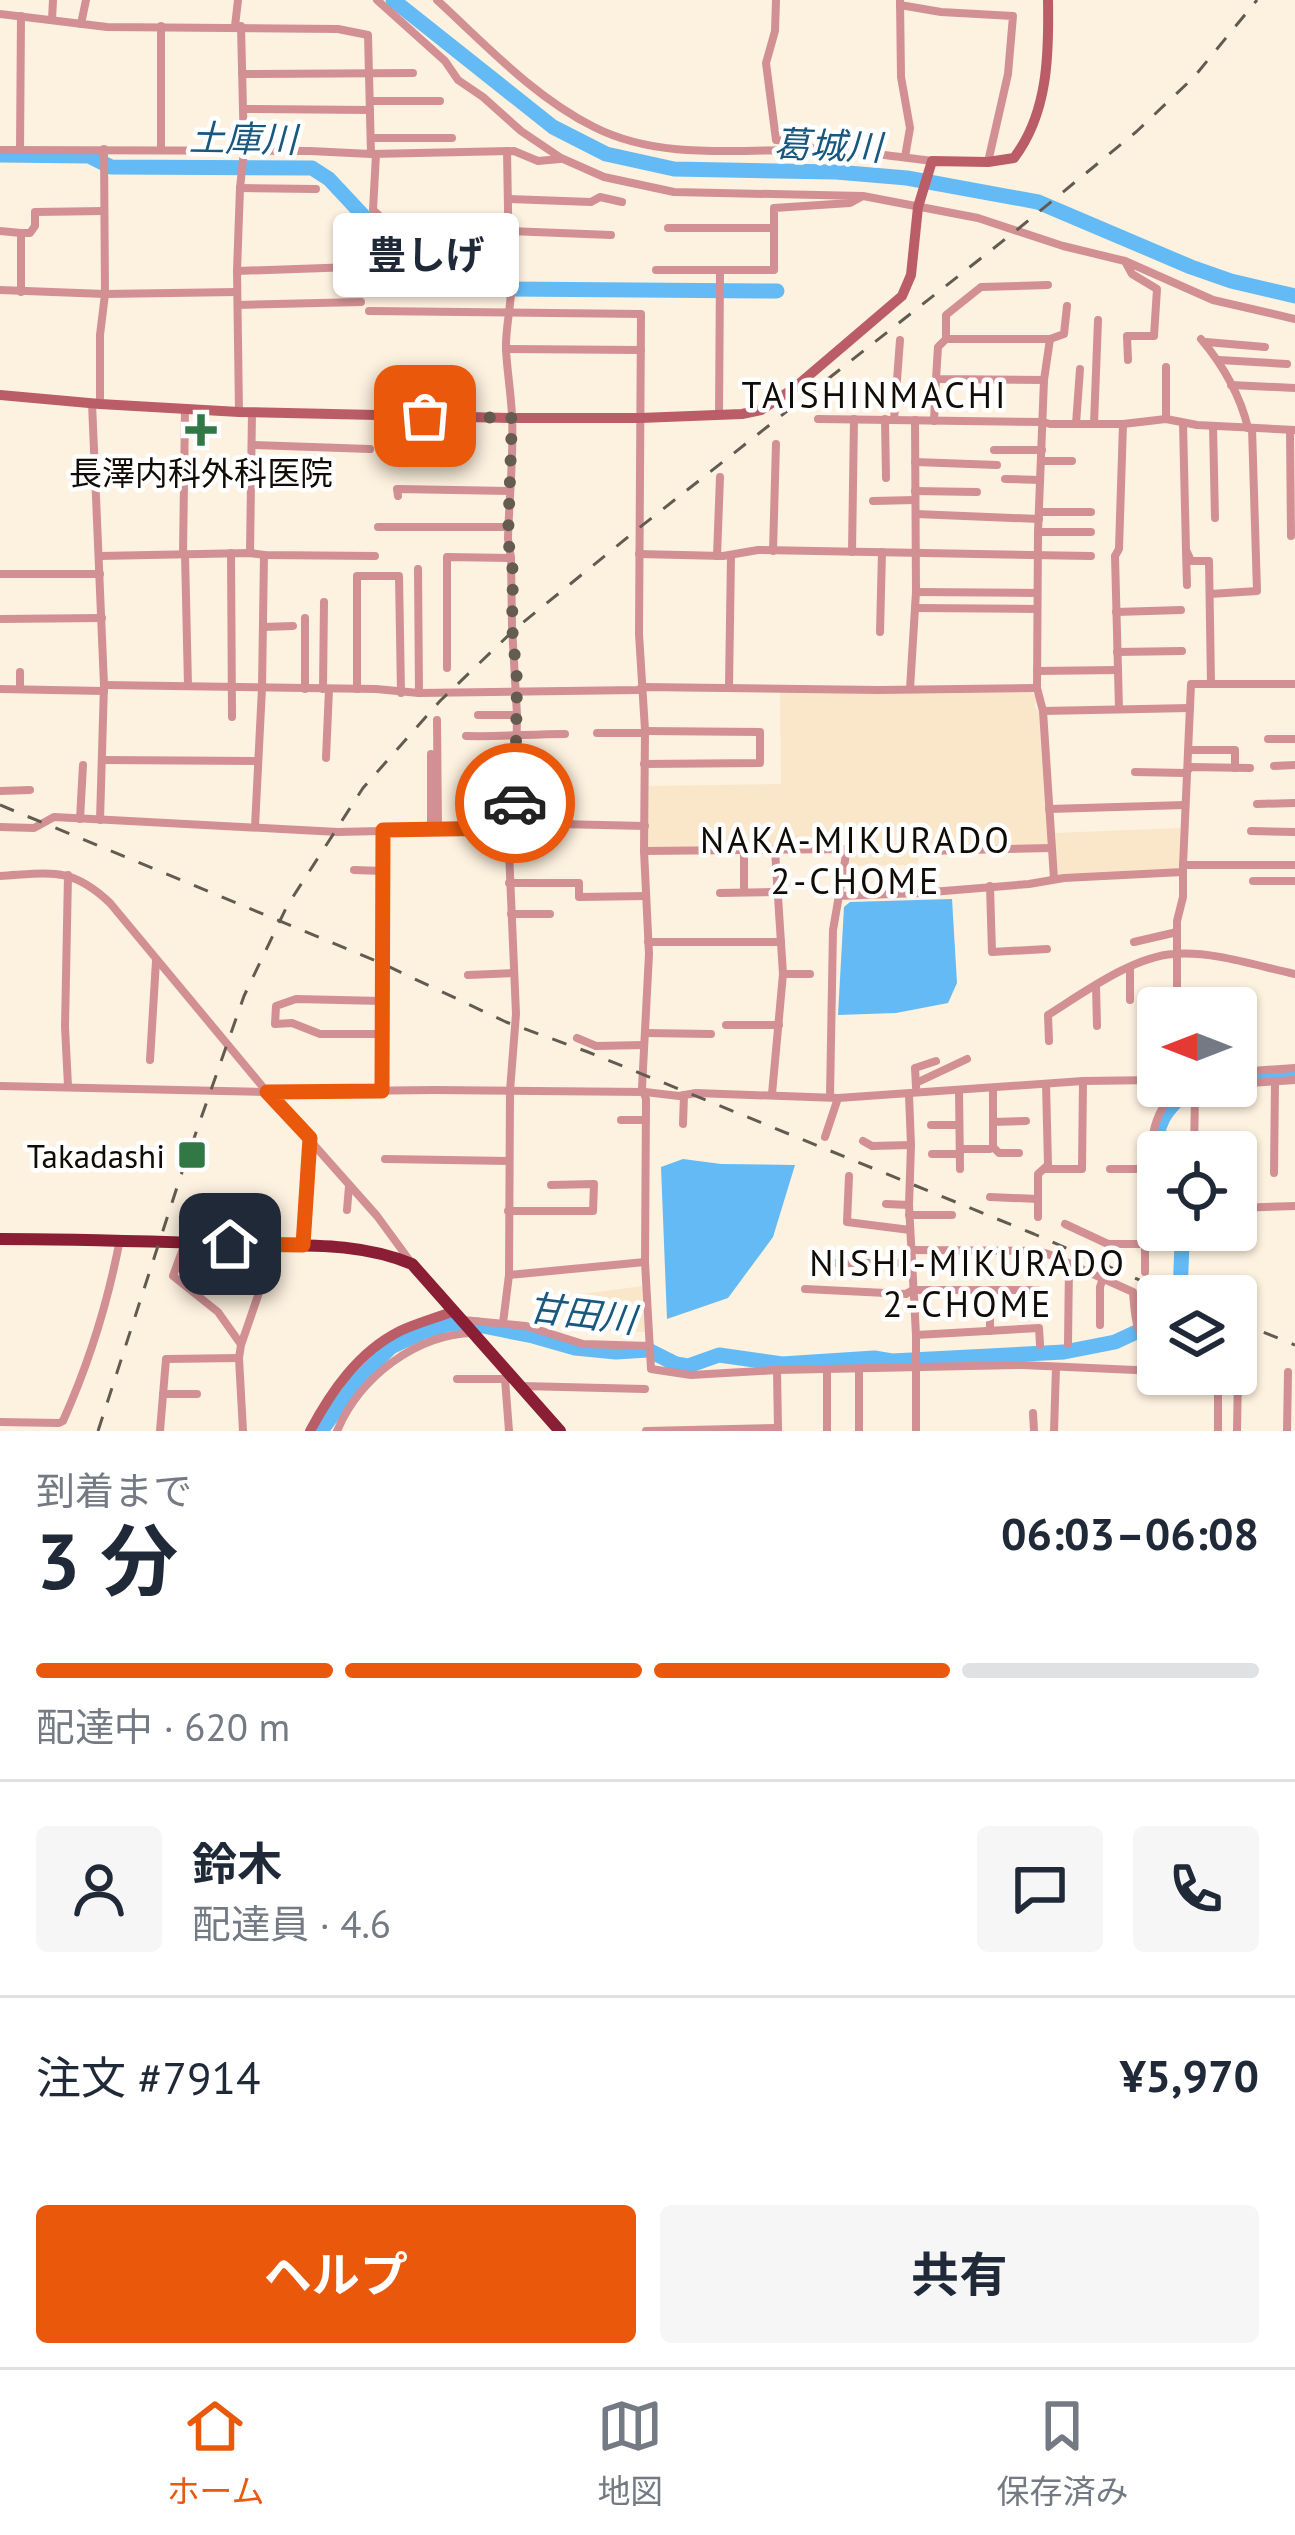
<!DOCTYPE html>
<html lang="ja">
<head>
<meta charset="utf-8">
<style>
	body { margin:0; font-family:"PT Sans","Noto Sans JP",sans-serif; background:#f6f6f7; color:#1f2937; height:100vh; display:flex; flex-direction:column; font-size:45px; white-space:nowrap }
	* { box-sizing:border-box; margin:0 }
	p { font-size:39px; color:#747a83 }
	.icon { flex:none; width:66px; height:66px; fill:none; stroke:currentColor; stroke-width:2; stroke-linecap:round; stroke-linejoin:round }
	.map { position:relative; height:1431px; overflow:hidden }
	.sheet { display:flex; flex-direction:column; background:#fff; flex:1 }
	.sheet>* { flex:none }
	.needle { width:78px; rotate:270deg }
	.tools { position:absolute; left:1137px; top:987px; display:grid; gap:24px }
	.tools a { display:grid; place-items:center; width:120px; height:120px; border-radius:12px; background:#fff; box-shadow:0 3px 9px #0004; font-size:60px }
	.pin { position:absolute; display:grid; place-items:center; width:102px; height:102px; color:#fff; margin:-51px; border-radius:24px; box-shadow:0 6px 18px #0006 }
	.courier { position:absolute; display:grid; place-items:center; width:120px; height:120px; margin:-60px; border:9px solid #ea580c; border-radius:50%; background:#fff; color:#222; box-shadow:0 3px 15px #0007 }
	.bubble { position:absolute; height:84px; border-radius:12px; background:#fff; box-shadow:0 3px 9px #0004; font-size:39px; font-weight:700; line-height:84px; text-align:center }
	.overview em { font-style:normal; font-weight:700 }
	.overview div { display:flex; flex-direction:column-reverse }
	.overview { display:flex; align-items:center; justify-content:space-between; height:204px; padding:0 36px }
	h1 { font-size:78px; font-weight:700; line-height:90px }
	.bar { display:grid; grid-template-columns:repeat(4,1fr); gap:18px 12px; align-content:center; height:144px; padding:0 36px }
	.bar i { height:15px; border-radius:9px; background:#e0e1e3 }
	.bar .selected { background:#ea580c }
	.bar p { grid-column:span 4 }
	.line { display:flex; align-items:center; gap:30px; padding:0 36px; border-top:3px solid #e0e1e3 }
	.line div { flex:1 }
	.round { display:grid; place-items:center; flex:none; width:126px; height:126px; border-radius:12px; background:#f6f6f7 }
	.primary-button { display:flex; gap:24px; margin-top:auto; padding:24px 36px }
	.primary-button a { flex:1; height:138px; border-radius:12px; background:#ea580c; color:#fff; font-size:48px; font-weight:700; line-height:138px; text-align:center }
	.primary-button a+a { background:#f6f6f7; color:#1f2937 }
	.menu { display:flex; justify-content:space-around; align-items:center; height:168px; border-top:3px solid #e0e1e3; background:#fff; font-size:33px; color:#747a83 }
	.menu a { display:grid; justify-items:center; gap:6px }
	.menu .selected { color:#ea580c }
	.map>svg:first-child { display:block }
	.built { fill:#fae7ca }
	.water { fill:#64baf4 }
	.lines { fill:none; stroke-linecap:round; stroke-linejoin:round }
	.river { stroke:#64baf4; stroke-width:15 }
	.street { stroke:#d29094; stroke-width:8 }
	.secondary { stroke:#bb5d67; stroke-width:10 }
	.highway { stroke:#8a1e34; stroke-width:12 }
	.rail { stroke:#635b51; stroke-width:3; stroke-dasharray:15 15; stroke-linecap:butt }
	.done { stroke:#645c51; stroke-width:12; stroke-dasharray:0 21.6 }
	.route { stroke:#ea580c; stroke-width:15 }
	.poi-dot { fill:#317844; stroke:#fff; stroke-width:4.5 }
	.labels { text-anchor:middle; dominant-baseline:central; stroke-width:9; stroke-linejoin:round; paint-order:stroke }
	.poi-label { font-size:33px; fill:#110c05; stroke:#fff }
	.water-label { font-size:36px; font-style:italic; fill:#18587e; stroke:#fff }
	.neighbourhood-label { font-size:36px; letter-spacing:3px; fill:#110c05; stroke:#fff }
</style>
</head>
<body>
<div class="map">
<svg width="1295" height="1431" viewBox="0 0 1295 1431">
	<rect width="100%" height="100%" fill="#fdf1df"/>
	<!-- built -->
	<g class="built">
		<path d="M1030,691L1034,694L1037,702L1034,706L1040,713L1046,745L1048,845L921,849L917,865L849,866L851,847L649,849L647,846V786L781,784L780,692Z"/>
		<path d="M1180,828L1179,869L1057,876L1055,833Z"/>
		<path d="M643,1286L647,1332H611L567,1319L569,1305H578L581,1294Z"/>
	</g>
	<!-- water -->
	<g class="water">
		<path d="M952,899L957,983L948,1003L896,1013L838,1015L844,907L850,902Z"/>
		<path d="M683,1159L721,1164L795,1165L773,1237L728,1298L667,1319L661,1167Z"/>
	</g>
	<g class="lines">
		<!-- river -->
		<g class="river">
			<path d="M393,0L553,127L606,154L674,169L836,172L907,178L1038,202L1191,267L1231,281L1295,296"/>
			<path d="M0,155L89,156L111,167L312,168L329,179L372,225L382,276L384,282L394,288L777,291"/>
			<path d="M1236,1077L1295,1074"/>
			<path d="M1158,1159C1152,1122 1167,1109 1192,1086"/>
			<path d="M1178,1230L1182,1243L1180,1296"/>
			<path d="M321,1431L357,1381L391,1347L423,1332L449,1324L478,1325L533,1336L575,1348L616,1352L648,1350L676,1364L688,1366L719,1355L782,1364L874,1358L892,1361L1064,1352L1115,1342L1158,1322"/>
		</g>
		<!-- street -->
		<g class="street">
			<path d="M377,0L445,61L458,80L483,97L521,131L561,158L604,177L674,192L863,196L978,218L1063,246L1125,261L1213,300L1295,319"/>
			<path d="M437,0C486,45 534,97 594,127C661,161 740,149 812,150C852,150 892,156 932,161"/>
			<path d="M776,0L775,31L766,63L776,140L800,142L814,149"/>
			<path d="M900,0L901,77L910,128L905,157"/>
			<path d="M900,5L941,12L1013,16L1008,74L988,162"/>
			<path d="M0,14L107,27L338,29L368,35L371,154"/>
			<path d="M52,20L53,0"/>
			<path d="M81,24L86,0"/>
			<path d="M161,26V149"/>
			<path d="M235,26L238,0"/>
			<path d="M242,74L413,73"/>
			<path d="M370,101H440"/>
			<path d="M243,109L370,110"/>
			<path d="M371,138H452"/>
			<path d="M0,150L310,151L371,154L514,151L538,161L560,159"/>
			<path d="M20,150L21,16"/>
			<path d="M376,154L373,210L384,220L388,255L481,254V228L476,221L384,220"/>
			<path d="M240,188L316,189"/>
			<path d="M509,199L591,202L600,197L622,202"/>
			<path d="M668,228H774"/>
			<path d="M0,231L21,233V292"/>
			<path d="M509,231L611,235"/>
			<path d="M21,233H30L35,226V212L104,211"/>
			<path d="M1126,263L1132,274L1157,289L1154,336H1127L1128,360"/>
			<path d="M656,270H774V208L850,203L861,197"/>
			<path d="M237,271L353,267"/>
			<path d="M0,290L105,294L237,292"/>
			<path d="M238,305L361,302"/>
			<path d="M1067,306L1064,334L1050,339L1044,380L1038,532L1037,688L1043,711L1190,708"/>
			<path d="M369,311L641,314L639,634L645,730L644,851L649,954L642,1088L646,1099L645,1262L651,1369L691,1375L777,1370L1022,1365L1158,1371"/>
			<path d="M946,339H1050"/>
			<path d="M1201,339C1222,364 1240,395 1248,428"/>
			<path d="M1206,342L1265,347"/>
			<path d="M506,349L641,350"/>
			<path d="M1219,360L1287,364"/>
			<path d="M1166,367V419"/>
			<path d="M1044,380L936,379L938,347L946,339V315L981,287L1048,285"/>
			<path d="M1231,385L1295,388"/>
			<path d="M92,403L104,685L100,820"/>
			<path d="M100,404V335L105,294L104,149"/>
			<path d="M239,412L237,271L240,188L244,151L241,26"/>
			<path d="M719,415L720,272"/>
			<path d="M818,419L1043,422L1050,424H1123L1166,419L1197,425L1295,430"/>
			<path d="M885,419L886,478"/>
			<path d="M894,420L900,340"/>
			<path d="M934,421L936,379"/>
			<path d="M1183,423L1186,550L1191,561H1209L1211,684"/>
			<path d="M1076,424L1080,369"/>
			<path d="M1094,424L1098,320"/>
			<path d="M1213,426L1215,518"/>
			<path d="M1290,430L1291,536"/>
			<path d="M252,445L370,449"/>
			<path d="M994,450H1042"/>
			<path d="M1041,461H1072"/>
			<path d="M915,462L997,465"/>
			<path d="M1005,479L1040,480"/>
			<path d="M915,491L977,492"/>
			<path d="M398,496L397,489L510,491"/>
			<path d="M873,501L915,500"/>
			<path d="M1039,512H1091"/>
			<path d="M916,514L1039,519"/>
			<path d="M378,527H508"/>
			<path d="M1038,532H1091"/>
			<path d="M773,551L776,444"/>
			<path d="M852,552L854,419"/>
			<path d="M1186,552L1187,585"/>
			<path d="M231,553L232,717"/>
			<path d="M250,553L252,412"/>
			<path d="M183,554L185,410"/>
			<path d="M185,554L188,686"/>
			<path d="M639,554L723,556L758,550L1091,556"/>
			<path d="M99,556L250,553L264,555L375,556"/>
			<path d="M717,556L720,477"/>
			<path d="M511,558L512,626L517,715L515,823"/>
			<path d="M418,569L419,693"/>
			<path d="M0,574H100"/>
			<path d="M916,592L1037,593"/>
			<path d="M1210,594L1257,591L1252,428"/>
			<path d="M915,608L1037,609"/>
			<path d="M1116,612L1181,610"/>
			<path d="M305,618V689"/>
			<path d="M0,619L102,618"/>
			<path d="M263,627L293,626"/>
			<path d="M880,632L882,552"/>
			<path d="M1117,652L1182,651"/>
			<path d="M447,668V557L511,558L508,539C509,498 514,456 512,416C511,393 507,371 506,349C505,322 516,290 509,264L507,151"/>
			<path d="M1037,671L1118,670"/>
			<path d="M104,685L376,689L419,693L638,690L643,687L879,690L1037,688"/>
			<path d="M729,687L731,555"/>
			<path d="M0,689L104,691"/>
			<path d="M20,689V672"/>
			<path d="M323,689L324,602"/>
			<path d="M357,689V576H399L401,693"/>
			<path d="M910,689L916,592L915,420"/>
			<path d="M1119,709L1115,556L1119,549L1123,424"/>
			<path d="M1043,711L1054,879"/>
			<path d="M478,715H517"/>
			<path d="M437,720L438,829"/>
			<path d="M597,733H645"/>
			<path d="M466,736C499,737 531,734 565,734"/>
			<path d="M1268,739H1295"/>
			<path d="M1189,750H1235V768"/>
			<path d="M326,758L329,689"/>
			<path d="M102,760L258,761"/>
			<path d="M644,764L760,763V732L645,731"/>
			<path d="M1274,766L1295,765"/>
			<path d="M1135,772L1185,773L1191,767L1250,768"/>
			<path d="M0,791L30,790"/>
			<path d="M549,799V825"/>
			<path d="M1257,804L1295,803"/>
			<path d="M1049,809L1185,805"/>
			<path d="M80,819L83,765"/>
			<path d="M0,827L34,828L54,817L338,832L508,828L515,823L645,826"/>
			<path d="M255,827L262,688L264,555"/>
			<path d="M431,829V754"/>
			<path d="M1251,831L1295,832"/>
			<path d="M744,850V892"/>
			<path d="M644,851L847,849L833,930L830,1097"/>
			<path d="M925,851L1051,848"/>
			<path d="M1183,865L1191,684H1295"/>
			<path d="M354,870L383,871"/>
			<path d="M68,875L65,1027L68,1086"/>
			<path d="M0,876C51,873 71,866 110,903L267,1092L377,1216L410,1261"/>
			<path d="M1253,881H1295"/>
			<path d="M509,883H579V897L646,896"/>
			<path d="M990,886L992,952L1047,949"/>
			<path d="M720,893L778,892"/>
			<path d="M838,896L919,893L1029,884L1064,878L1183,872V865H1295"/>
			<path d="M511,914H550"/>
			<path d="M648,942H781"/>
			<path d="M1134,942L1177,932"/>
			<path d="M783,974H810"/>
			<path d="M468,975L514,973"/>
			<path d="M1096,987L1097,1026"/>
			<path d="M1130,1000V968"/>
			<path d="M1195,1005V1008"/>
			<path d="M1177,1008V921L1183,897V872"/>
			<path d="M726,1025H779"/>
			<path d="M645,1033L711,1034"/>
			<path d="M382,1034H320L292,1023L275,1024L276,1006L296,999L382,1001"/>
			<path d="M577,1038L596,1046L644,1045"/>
			<path d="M1049,1041L1048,1015C1083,993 1134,956 1174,954C1214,951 1257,966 1295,974"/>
			<path d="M150,1060L156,961"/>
			<path d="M1236,1072L1295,1068"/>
			<path d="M916,1083L967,1059"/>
			<path d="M1236,1084L1295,1080"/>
			<path d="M0,1086L267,1092L434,1090L645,1092L679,1096L696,1093L838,1098L1083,1081L1158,1080"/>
			<path d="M1188,1086L1195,1094L1194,1152"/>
			<path d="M916,1087L915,1068L936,1061"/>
			<path d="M382,1091L384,830"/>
			<path d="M959,1091L960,1169"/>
			<path d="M772,1094L783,974L775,850"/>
			<path d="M1195,1094L1223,1086"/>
			<path d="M909,1095L911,1145L909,1205L916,1335V1431"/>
			<path d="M621,1120H646"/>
			<path d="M993,1122L1026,1121"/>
			<path d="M683,1124L684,1095"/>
			<path d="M931,1125H959"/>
			<path d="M825,1137L838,1098"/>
			<path d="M863,1141L872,1146L911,1145"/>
			<path d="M993,1147L999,1153H1019"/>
			<path d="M960,1149H990L993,1147V1088"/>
			<path d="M932,1154H960"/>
			<path d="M385,1159L509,1161"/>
			<path d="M1045,1169H1082L1083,1081"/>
			<path d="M1110,1169H1153"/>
			<path d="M1274,1173L1275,1081"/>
			<path d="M849,1176L847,1222L910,1230"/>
			<path d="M1158,1186C1147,1145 1150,1117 1179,1086"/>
			<path d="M990,1197L1038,1199"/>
			<path d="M886,1204L909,1205"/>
			<path d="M1236,1208L1295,1206"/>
			<path d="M347,1210L349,1186"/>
			<path d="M508,1211H593L594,1184L551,1185"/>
			<path d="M909,1215H952"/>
			<path d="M1038,1217V1174L1048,1165L1046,1084"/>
			<path d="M1065,1224L1108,1244H1144"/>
			<path d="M185,1243L173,1276L218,1312L240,1343"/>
			<path d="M303,1244L309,1139"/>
			<path d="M911,1250L1038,1251L1048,1254L1133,1292C1135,1317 1135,1339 1158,1353"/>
			<path d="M821,1263H912"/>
			<path d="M1145,1272V1220L1158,1218"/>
			<path d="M509,1275L645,1262"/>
			<path d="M805,1289L906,1294L913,1290H1038"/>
			<path d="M463,1320L526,1326L583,1344L650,1346"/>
			<path d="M503,1323L509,1275L510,1091L516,1014L508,828"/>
			<path d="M1100,1325V1287L1103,1278"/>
			<path d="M990,1331V1313"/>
			<path d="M916,1335L1039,1328L1040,1345"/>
			<path d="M1068,1344L1069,1264"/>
			<path d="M859,1369V1431"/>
			<path d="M777,1370L778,1430"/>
			<path d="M827,1370V1431"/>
			<path d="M457,1379H512"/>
			<path d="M505,1379L509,1431"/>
			<path d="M1218,1380V1431"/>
			<path d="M521,1386L645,1389"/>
			<path d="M163,1394H197"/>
			<path d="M1033,1413L1034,1431"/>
			<path d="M0,1422L59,1423L63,1421C89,1363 108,1302 120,1239"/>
			<path d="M160,1431L166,1359L239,1358"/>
			<path d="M243,1431L239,1358L241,1345L275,1246"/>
			<path d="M337,1431C360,1377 416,1334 474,1333"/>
			<path d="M646,1431L778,1428"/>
			<path d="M1054,1431L1056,1367"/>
			<path d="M1237,1431L1238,1375"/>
			<path d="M1287,1431L1288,1372"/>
		</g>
		<!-- secondary -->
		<g class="secondary">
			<path d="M0,395L100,404L239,412L512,418H640L742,414L761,410L793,389L902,296L911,275L918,207L932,161L988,162L1014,158C1048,113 1049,55 1048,0"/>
			<path d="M310,1431C331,1392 358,1352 400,1331C417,1323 436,1318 454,1311"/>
		</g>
		<!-- highway -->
		<path class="highway" d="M0,1239C80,1239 160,1242 240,1244C298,1246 357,1241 412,1264L560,1431"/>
		<!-- rail -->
		<g class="rail">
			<path d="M0,805L381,963L506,1022L588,1052L1034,1234L1176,1296"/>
			<path d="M1236,1321L1295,1345"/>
			<path d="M98,1431L180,1178L244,996L287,906L363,788L440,701L515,629L639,528L1018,229L1136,132L1194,77L1257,0"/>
		</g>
	</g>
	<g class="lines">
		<!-- done -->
		<path class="done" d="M425,416L512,418L508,539L513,572L512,626L517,680L515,803"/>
		<!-- route -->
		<path class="route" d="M230,1244L303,1245L310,1138L267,1092L382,1091L383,830L508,828L515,823V803"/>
	</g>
	<!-- markers -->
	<g class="poi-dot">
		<path d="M195 412h12v12h12v12h-12v12h-12v-12h-12v-12h12z"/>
		<rect x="177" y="1140" width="30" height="30" rx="6"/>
	</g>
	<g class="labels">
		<!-- poi labels -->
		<g class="poi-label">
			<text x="201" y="472">長澤内科外科医院</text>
			<text x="165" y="1155" text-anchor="end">Takadashi</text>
		</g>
		<!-- water labels -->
		<g class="water-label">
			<text transform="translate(243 138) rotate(1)">土庫川</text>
			<text transform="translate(828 145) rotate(2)">葛城川</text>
			<text transform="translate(582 1313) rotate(7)">甘田川</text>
		</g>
		<!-- neighbourhood labels -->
		<g class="neighbourhood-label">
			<text x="875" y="394">TAISHINMACHI</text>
			<text x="856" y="839">NAKA-MIKURADO<tspan x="856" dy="41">2-CHOME</tspan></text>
			<text x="968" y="1262">NISHI-MIKURADO<tspan x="968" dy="41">2-CHOME</tspan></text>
		</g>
	</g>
</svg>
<div class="tools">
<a><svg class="needle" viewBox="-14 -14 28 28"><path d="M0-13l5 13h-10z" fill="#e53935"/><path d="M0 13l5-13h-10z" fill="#747a83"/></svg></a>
<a><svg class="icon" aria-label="locate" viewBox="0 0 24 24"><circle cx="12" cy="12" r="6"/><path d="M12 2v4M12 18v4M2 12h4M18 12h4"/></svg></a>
<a><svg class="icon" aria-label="layers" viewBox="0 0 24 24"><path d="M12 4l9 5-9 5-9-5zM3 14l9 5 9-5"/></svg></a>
</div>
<div class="pin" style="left:425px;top:416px;background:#ea580c"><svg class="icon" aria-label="bag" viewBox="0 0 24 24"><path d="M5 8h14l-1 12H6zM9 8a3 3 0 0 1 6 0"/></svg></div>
<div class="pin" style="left:230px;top:1244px;background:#1f2937"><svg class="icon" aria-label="home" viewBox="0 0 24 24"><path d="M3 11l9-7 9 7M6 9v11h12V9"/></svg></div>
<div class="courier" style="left:515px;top:803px"><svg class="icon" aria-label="car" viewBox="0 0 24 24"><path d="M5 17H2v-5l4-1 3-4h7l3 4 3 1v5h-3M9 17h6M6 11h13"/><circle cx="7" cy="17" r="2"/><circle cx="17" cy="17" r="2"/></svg></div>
<div class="bubble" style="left:333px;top:213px;width:186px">豊しげ</div>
</div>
<section class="sheet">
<div class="overview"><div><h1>3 分</h1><p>到着まで</p></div><em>06:03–06:08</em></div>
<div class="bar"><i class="selected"></i><i class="selected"></i><i class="selected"></i><i></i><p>配達中 · 620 m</p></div>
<div class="line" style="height:216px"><a class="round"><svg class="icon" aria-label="person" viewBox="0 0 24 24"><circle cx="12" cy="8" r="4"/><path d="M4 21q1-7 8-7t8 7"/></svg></a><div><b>鈴木</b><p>配達員 · 4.6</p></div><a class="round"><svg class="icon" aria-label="chat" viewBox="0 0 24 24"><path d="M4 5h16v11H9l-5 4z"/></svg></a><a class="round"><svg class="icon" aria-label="phone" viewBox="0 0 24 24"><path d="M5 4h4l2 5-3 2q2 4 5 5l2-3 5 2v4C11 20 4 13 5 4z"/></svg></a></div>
<div class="line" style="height:156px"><div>注文 #7914</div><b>¥5,970</b></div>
<div class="primary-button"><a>ヘルプ</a><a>共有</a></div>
</section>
<nav class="menu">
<a class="selected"><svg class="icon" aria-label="home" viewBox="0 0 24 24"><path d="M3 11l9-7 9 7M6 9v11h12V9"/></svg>ホーム</a>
<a><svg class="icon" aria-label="map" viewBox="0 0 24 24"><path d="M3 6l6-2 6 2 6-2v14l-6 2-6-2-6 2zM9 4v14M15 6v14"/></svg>地図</a>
<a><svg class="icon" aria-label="saved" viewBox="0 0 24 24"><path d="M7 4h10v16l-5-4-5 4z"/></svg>保存済み</a>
</nav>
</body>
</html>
